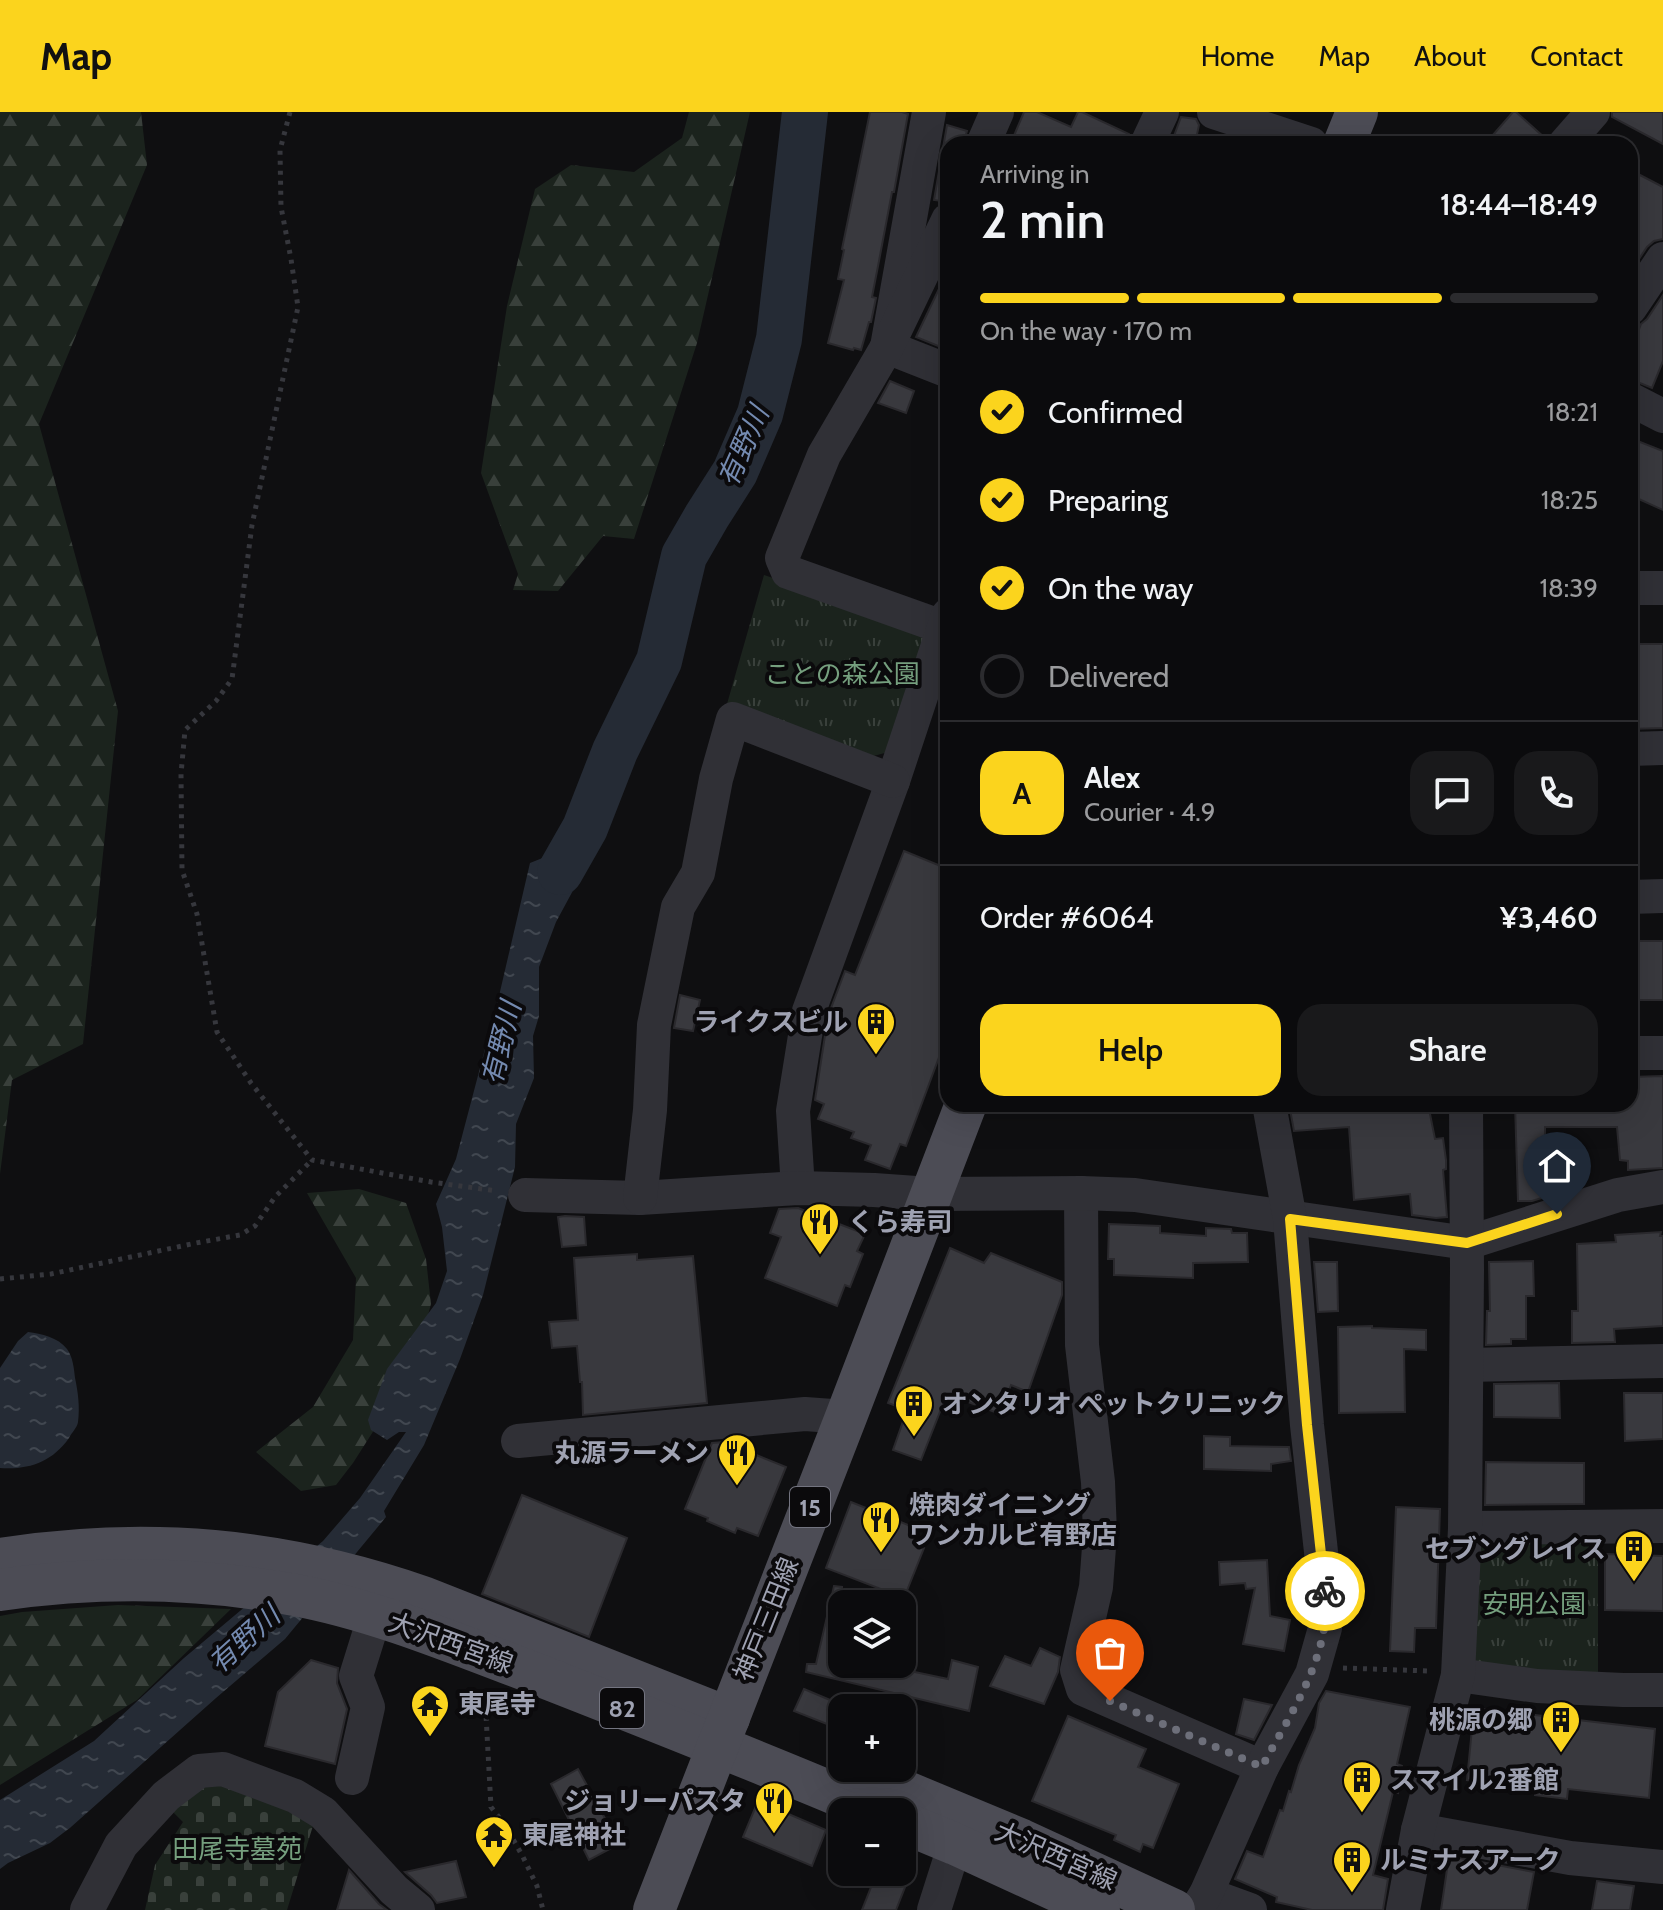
<!DOCTYPE html>
<html lang="en">
<head>
<meta charset="utf-8">
<style>
	body { margin:0; font-family:Cabin,"Noto Sans JP",sans-serif; background:#19191b; color:#f1f3f6; height:100vh; display:flex; flex-direction:column; font-size:30px; white-space:nowrap }
	* { box-sizing:border-box; margin:0 }
	p { font-size:26px; color:#9a9b9d }
	.icon { flex:none; width:44px; height:44px; fill:none; stroke:currentColor; stroke-width:2; stroke-linecap:round; stroke-linejoin:round }
	.map { position:relative; flex:1; overflow:hidden }
	.panel { position:absolute; left:940px; top:24px; width:698px; height:976px; display:flex; flex-direction:column; background:#0b0b0d; border-radius:24px; box-shadow:0 8px 32px #0002,0 0 0 2px #2b2b2e }
	.panel>* { flex:none }
	.tools { position:absolute; left:828px; top:1478px; display:grid; gap:16px }
	.tools a { display:grid; place-items:center; width:88px; height:88px; border-radius:16px; background:#0b0b0d; box-shadow:0 8px 32px #0002,0 0 0 2px #2b2b2e; font-size:40px }
	.pin { position:absolute; display:grid; place-items:center; width:68px; height:68px; color:#fff; margin:-82px -34px; border-radius:50% 50% 50% 0; rotate:-45deg; box-shadow:0 0 8px #0007 }
	.pin .icon { rotate:45deg }
	.courier { position:absolute; display:grid; place-items:center; width:80px; height:80px; margin:-40px; border:6px solid #fbd41d; border-radius:50%; background:#fff; color:#222; box-shadow:0 2px 10px #0007 }
	.summary em { font-style:normal; font-weight:600 }
	.summary div { display:flex; flex-direction:column-reverse }
	.summary { display:flex; align-items:center; justify-content:space-between; height:136px; padding:0 40px }
	h1 { font-size:52px; font-weight:600; line-height:60px }
	.bar { display:grid; grid-template-columns:repeat(4,1fr); gap:12px 8px; align-content:center; height:96px; padding:0 40px }
	.bar i { height:10px; border-radius:6px; background:#2b2b2e }
	.bar .on { background:#fbd41d }
	.bar p { grid-column:span 4 }
	.line { display:flex; align-items:center; gap:20px; padding:0 40px; border-top:2px solid #2b2b2e }
	.line div { flex:1 }
	.round { display:grid; place-items:center; flex:none; width:84px; height:84px; border-radius:24px; background:#19191b }
	ol { padding:0 40px; list-style:none }
	li { display:flex; align-items:center; gap:24px; height:88px }
	li p { margin-inline-start:auto }
	li .icon { padding:8px; border-radius:50%; background:#fbd41d; color:#111; stroke-width:4 }
	li:last-child { color:#9a9b9d }
	li i { width:44px; height:44px; border:4px solid #2b2b2e; border-radius:50% }
	.primary-button { display:flex; gap:16px; margin-top:auto; padding:16px 40px }
	.primary-button a { flex:1; height:92px; border-radius:24px; background:#fbd41d; color:#111; font-size:32px; font-weight:600; line-height:92px; text-align:center }
	.primary-button a+a { background:#19191b; color:#f1f3f6 }
	header { display:flex; align-items:center; gap:48px; box-sizing:border-box; height:112px; padding:0 40px; background:#fbd41d; color:#111 }
	header strong { font-size:38px }
	nav { display:flex; gap:44px; margin-inline-start:auto; font-size:28px }
	.map>svg:first-child { display:block }
	.forest { fill:url(#forest-firs) }
	.cemetery { fill:url(#cemetery-stones) }
	.park { fill:url(#park-tufts) }
	.water { fill:url(#water-ripples) }
	.lines { fill:none; stroke-linecap:round; stroke-linejoin:round }
	.river { stroke:#252b35; stroke-width:46 }
	.building { fill:#39393e; stroke:#2a292d; stroke-width:2 }
	.path { stroke:#36373d; stroke-width:5; stroke-dasharray:4 6; stroke-linecap:butt }
	.minor { stroke:#303036; stroke-width:34 }
	.major { stroke:#4c4c55; stroke-width:42 }
	.done { stroke:#6d6f7a; stroke-width:8; stroke-dasharray:0 14.4 }
	.route { stroke:#fbd41d; stroke-width:10 }
	.labels { text-anchor:middle; dominant-baseline:central; stroke-width:8; stroke-linejoin:round; paint-order:stroke }
	.shield { fill:#0b0a0c; stroke:#737480; stroke-width:2 }
	.shield-label { font-size:24px; font-weight:bold; fill:#9fa2b2 }
	.park-label { font-size:26px; fill:#759f7e; stroke:#0b0a0c }
	.poi-label { font-size:26px; font-weight:bold; fill:#9fa2b2; stroke:#0b0a0c; text-anchor:start }
	.street-label { font-size:26px; fill:#9fa2b2; stroke:#0b0a0c }
	.water-label { font-size:28px; font-style:italic; fill:#748ab0; stroke:#0b0a0c }
</style>
</head>
<body>
<header>
<strong>Map</strong>
<nav><a>Home</a><a>Map</a><a>About</a><a>Contact</a></nav>
</header>
<div class="map">
<svg width="1663" height="1798" viewBox="0 0 1663 1798">
	<defs>
		<pattern id="forest-firs" width="22" height="20" patternUnits="userSpaceOnUse" patternTransform="scale(2)"><rect width="22" height="20" fill="#1b231d"/><path d="M5 1l3.5 6h-7zM16 11l3.5 6h-7z" fill="#39403b"/></pattern>
		<pattern id="cemetery-stones" width="16" height="16" patternUnits="userSpaceOnUse" patternTransform="scale(2)"><rect width="16" height="16" fill="#1b231d"/><path d="M2 7V4a2 2 0 0 1 4 0v3zM10 15v-3a2 2 0 0 1 4 0v3z" fill="#39403b"/></pattern>
		<pattern id="park-tufts" width="24" height="20" patternUnits="userSpaceOnUse" patternTransform="scale(2)"><rect width="24" height="20" fill="#1b231d"/><path d="M3 7l-1-3M5 7V3M7 7l1-3M15 17l-1-3M17 17v-4M19 17l1-3" fill="none" stroke="#39403b"/></pattern>
		<pattern id="water-ripples" width="26" height="14" patternUnits="userSpaceOnUse" patternTransform="scale(2)"><rect width="26" height="14" fill="#252b35"/><path d="M2 4q2-2 4 0t4 0M15 11q2-2 4 0t4 0" fill="none" stroke="#414750"/></pattern>
	</defs>
	<rect width="100%" height="100%" fill="#0f0f11"/>
	<!-- forest -->
	<g class="forest">
		<path d="M0,0H141L147,53L39,312L118,599L83,932L12,968L0,1062Z"/>
		<path d="M689,0H750L697,231L634,427L603,424L558,479L513,478L518,462L481,361L507,194L535,77L571,53L634,60L682,26Z"/>
		<path d="M359,1077L406,1091L426,1147L431,1192L413,1257L353,1351L336,1373L301,1379L256,1340L313,1295L353,1228L356,1166L307,1081Z"/>
		<path d="M118,1493L231,1497L137,1588L0,1673V1504L22,1500Z"/>
	</g>
	<!-- cemetery -->
	<path class="cemetery" d="M197,1667L226,1669L316,1704L287,1798H145L155,1753L183,1710L173,1700Z"/>
	<!-- park -->
	<g class="park">
		<path d="M764,463L918,515L928,535L892,639L866,646L727,592Z"/>
		<path d="M1598,1425V1566L1506,1562L1468,1546L1481,1426Z"/>
	</g>
	<!-- water -->
	<g class="water">
		<path d="M572,700L602,712L593,745L590,747L556,810L539,855V904L533,924L534,966L516,1012L515,1055L483,1183L460,1247L424,1333L384,1399L386,1405L285,1527L216,1586L71,1715L50,1731L8,1751L0,1757V1688L94,1629L184,1546L323,1429L360,1386L406,1320H399L387,1328L371,1318L368,1308L387,1257L436,1191L447,1159L442,1115L436,1092L456,1047L499,884L530,751L545,745L557,728Z"/>
		<path d="M28,1220C41,1222 58,1225 67,1237C73,1245 74,1257 75,1266C78,1280 80,1295 78,1310C77,1316 72,1320 69,1326C52,1350 29,1358 0,1356V1256L18,1229Z"/>
	</g>
	<g class="lines">
		<!-- river -->
		<path class="river" d="M560,760L585,716L615,639L659,549L684,444L707,404L735,360L760,302L779,227L805,0"/>
	</g>
	<!-- building -->
	<g class="building">
		<path d="M870,0H902L908,2L894,80H892L879,149L872,185L876,186L871,210H869L861,238L854,236L853,238L828,231L844,168L838,167L844,138L842,137Z"/>
		<path d="M1024,0H1037L1071,15L1078,0H1082L1129,22L1127,32H1027L1013,26Z"/>
		<path d="M1513,0H1516L1546,27V32H1485Z"/>
		<path d="M1612,0H1663V32L1612,5Z"/>
		<path d="M1181,5L1196,7L1199,13L1195,32H1171Z"/>
		<path d="M947,13L967,19L963,32H948V75L944,74L941,89L934,88Z"/>
		<path d="M1640,63L1663,75V127L1654,129L1647,135L1635,153L1630,150V77Z"/>
		<path d="M948,158V238L916,225Z"/>
		<path d="M1663,183V249L1652,276L1630,267V242L1641,212L1647,207Z"/>
		<path d="M890,269L914,279L906,301L878,291Z"/>
		<path d="M1630,326L1663,339V398L1630,383Z"/>
		<path d="M1630,532H1663V616L1630,617Z"/>
		<path d="M904,739L948,757V921L906,1034L900,1032L890,1057L865,1048L871,1033L851,1026L854,1020L818,1007L824,992L815,988L828,904L845,859L855,863Z"/>
		<path d="M1632,829H1663V888H1633Z"/>
		<path d="M680,883L700,888L693,919L674,916Z"/>
		<path d="M1663,964V1056L1628,1058V1049L1620,1048L1617,1015H1545V1085L1532,1089H1518L1515,992H1630V965Z"/>
		<path d="M1289,992H1428L1435,1027L1443,1026L1446,1048V1057L1443,1058L1447,1105L1436,1106L1412,1103L1410,1082L1354,1088L1349,1015L1294,1019Z"/>
		<path d="M798,1096L865,1122L857,1139L863,1142L850,1175L845,1173L837,1194L765,1166L781,1125L770,1121L779,1097Z"/>
		<path d="M565,1104L584,1105L586,1133L562,1135L558,1105Z"/>
		<path d="M1109,1112L1160,1114V1121L1206,1124V1116L1231,1117L1232,1121H1247L1248,1150L1193,1151V1166L1114,1163V1147H1108Z"/>
		<path d="M1661,1120L1660,1124H1663V1214L1614,1217L1615,1230L1572,1231V1199H1578L1577,1132L1616,1130L1615,1123Z"/>
		<path d="M950,1136L984,1151L991,1141L1062,1170V1183L1028,1280L1011,1273L1000,1302L947,1282L921,1348L893,1338L907,1298L888,1291Z"/>
		<path d="M637,1142V1148L693,1144L707,1291L583,1303L582,1270H580L577,1234L552,1236L549,1210L578,1208L574,1146Z"/>
		<path d="M1533,1149L1534,1184H1526V1227H1511V1232L1486,1233L1487,1199H1490L1489,1150Z"/>
		<path d="M1314,1150H1337L1338,1199L1318,1200Z"/>
		<path d="M1372,1214V1216L1426,1218V1238L1404,1237L1405,1300L1339,1301L1338,1215Z"/>
		<path d="M1559,1271L1560,1306L1494,1305V1272Z"/>
		<path d="M1624,1281H1663V1327L1625,1329Z"/>
		<path d="M1204,1324L1230,1325V1334L1289,1335L1291,1349L1271,1352V1359L1204,1357Z"/>
		<path d="M724,1330L786,1355L758,1424L737,1416L735,1421L707,1409L708,1406L685,1397L712,1331Z"/>
		<path d="M1486,1350L1584,1351V1392L1485,1393Z"/>
		<path d="M522,1383L627,1426L589,1525L482,1482Z"/>
		<path d="M851,1390L918,1417L913,1431L924,1436L904,1486L826,1456Z"/>
		<path d="M1396,1395L1440,1397L1436,1516H1415L1414,1540L1390,1539Z"/>
		<path d="M1605,1442L1663,1444V1499L1605,1498Z"/>
		<path d="M1267,1448L1270,1504L1290,1508L1284,1539L1243,1532L1255,1476L1246,1477L1245,1471L1220,1473L1219,1450Z"/>
		<path d="M834,1474L842,1475V1552H911L910,1559L948,1567L952,1548L978,1555L969,1599L806,1560L807,1552H816Z"/>
		<path d="M1040,1536L1060,1545L1058,1560L1044,1592L990,1574L1005,1544L1031,1554Z"/>
		<path d="M311,1548L338,1556L337,1571L347,1597L335,1652L265,1634L278,1580Z"/>
		<path d="M804,1577L842,1593V1618L794,1599Z"/>
		<path d="M1326,1579L1410,1595L1397,1652L1402,1654L1398,1681L1393,1680L1373,1763L1388,1767L1383,1798H1312L1276,1790L1277,1785L1235,1767L1247,1739L1263,1745L1280,1698L1283,1699L1289,1679L1291,1680L1299,1653L1315,1616L1319,1591Z"/>
		<path d="M1244,1587L1272,1593L1254,1628L1236,1622Z"/>
		<path d="M1474,1596L1655,1617L1649,1686L1568,1677L1567,1687L1535,1683V1676L1467,1668Z"/>
		<path d="M1068,1604L1146,1637L1138,1655L1179,1672L1153,1736L1143,1732L1140,1740L1114,1728L1116,1723L1032,1689Z"/>
		<path d="M578,1657L619,1732L589,1748L551,1672Z"/>
		<path d="M758,1689L826,1718L812,1754L743,1725Z"/>
		<path d="M1449,1744L1534,1760L1527,1798H1441Z"/>
		<path d="M456,1749L466,1785L437,1791L431,1783L405,1760Z"/>
		<path d="M349,1758L379,1792L387,1798H337Z"/>
		<path d="M877,1760H911L896,1798H862Z"/>
		<path d="M1597,1769L1634,1774L1630,1798H1592Z"/>
	</g>
	<g class="lines">
		<!-- path -->
		<g class="path">
			<path d="M290,0L280,38L281,95L291,147L298,195L252,413L232,567L216,589L185,618L181,662L182,758L197,802L217,920L251,971L312,1048L431,1070L497,1079"/>
			<path d="M0,1167L51,1162L196,1131L240,1123L255,1114L275,1085L312,1048"/>
			<path d="M1343,1556L1429,1559"/>
			<path d="M485,1585L491,1695L505,1713L523,1745L537,1774L543,1798"/>
		</g>
		<!-- minor -->
		<g class="minor">
			<path d="M929,0L887,235L948,259"/>
			<path d="M1214,0L1311,32"/>
			<path d="M983,32L997,0"/>
			<path d="M1147,32L1162,0"/>
			<path d="M1565,32L1593,0"/>
			<path d="M948,108L887,235L824,343L782,446L788,460L948,517"/>
			<path d="M1630,196L1663,147"/>
			<path d="M1630,287L1663,304"/>
			<path d="M1630,476H1663"/>
			<path d="M1630,637L1663,636"/>
			<path d="M1630,785L1663,784"/>
			<path d="M1630,941H1663"/>
			<path d="M798,1076L793,999L809,899L893,669L948,503"/>
			<path d="M1081,1081L1082,1233L1098,1370L1100,1422L1096,1475L1077,1558L1083,1577L1262,1655"/>
			<path d="M525,1083L640,1086L798,1076L874,1078L930,1082L1081,1081L1135,1083L1467,1131L1618,1083L1663,1075"/>
			<path d="M640,1086L650,998L654,913L678,795L698,761L716,667L733,607L893,669"/>
			<path d="M1467,1253L1663,1249"/>
			<path d="M518,1329L805,1302L846,1305"/>
			<path d="M1465,1416L1663,1414"/>
			<path d="M1458,1563L1537,1574L1623,1578H1663"/>
			<path d="M352,1666L368,1595L356,1564L375,1503"/>
			<path d="M1418,1718L1570,1746L1663,1755"/>
			<path d="M1206,1782L1250,1798"/>
			<path d="M87,1798L121,1733L166,1684L199,1659L223,1657L295,1684L323,1701L394,1778L418,1798"/>
			<path d="M934,1798L955,1732"/>
			<path d="M1196,1798L1206,1782L1262,1655L1312,1562L1325,1516L1326,1485L1307,1313L1290,1107L1269,992"/>
			<path d="M1403,1798L1418,1718L1458,1563L1465,1416L1467,1158L1466,992"/>
		</g>
		<!-- major -->
		<g class="major">
			<path d="M1344,32L1357,0"/>
			<path d="M0,1447C147,1424 282,1436 423,1485L729,1606"/>
			<path d="M0,1478C98,1464 197,1465 295,1483C376,1498 459,1533 536,1562C651,1607 765,1652 878,1700"/>
			<path d="M849,1656L1022,1728L1174,1798"/>
			<path d="M902,1710L955,1732L1099,1798"/>
			<path d="M654,1798L846,1305L966,992"/>
		</g>
	</g>
	<g class="lines">
		<!-- done -->
		<path class="done" d="M1110,1589L1262,1655C1291,1600 1332,1543 1325,1479"/>
		<!-- route -->
		<path class="route" d="M1325,1479L1307,1313L1290,1107L1467,1131L1557,1102"/>
	</g>
	<!-- icons -->
	<defs>
		<g id="building-pin" transform="scale(2)"><path d="M0 17L-7.5 6A9.5 9.5 0 1 1 7.5 6Z" fill="#fbd41d" stroke="#0b0a0c"/><path d="M-4-6H4V6H1V3H-1V6H-4ZM-2.5-4.3h1.7v1.8h-1.7ZM.8-4.3h1.7v1.8H.8ZM-2.5-1h1.7V.8h-1.7ZM.8-1h1.7V.8H.8Z" fill="#111"/></g>
		<g id="restaurant-pin" transform="scale(2)"><path d="M0 17L-7.5 6A9.5 9.5 0 1 1 7.5 6Z" fill="#fbd41d" stroke="#0b0a0c"/><path d="M-5-6h1v4h1v-4h1v4h1v-4h1v5L-1.5 .5V6h-2V.5L-5-1ZM5-6V6H3V1.5H1.5Q1.5-4 5-6Z" fill="#111"/></g>
		<g id="temple-pin" transform="scale(2)"><path d="M0 17L-7.5 6A9.5 9.5 0 1 1 7.5 6Z" fill="#fbd41d" stroke="#0b0a0c"/><path d="M0-6L5-2H3V0L6.5 2.5H4V6H1.5V3h-3V6H-4V2.5H-6.5L-3 0V-2H-5Z" fill="#111"/></g>
	</defs>
	<g fill-rule="evenodd">
		<use href="#building-pin" x="876" y="910"/>
		<use href="#restaurant-pin" x="820" y="1110"/>
		<use href="#building-pin" x="914" y="1292"/>
		<use href="#restaurant-pin" x="737" y="1341"/>
		<use href="#restaurant-pin" x="881" y="1408"/>
		<use href="#building-pin" x="1634" y="1437"/>
		<use href="#temple-pin" x="430" y="1592"/>
		<use href="#building-pin" x="1561" y="1608"/>
		<use href="#building-pin" x="1362" y="1668"/>
		<use href="#restaurant-pin" x="774" y="1689"/>
		<use href="#temple-pin" x="494" y="1723"/>
		<use href="#building-pin" x="1352" y="1748"/>
	</g>
	<g class="labels">
		<!-- shield labels -->
		<g class="shield">
			<rect x="790" y="1375" width="40" height="40" rx="6"/>
			<rect x="600" y="1576" width="44" height="40" rx="6"/>
		</g>
		<g class="shield-label">
			<text x="810" y="1395">15</text>
			<text x="622" y="1596">82</text>
		</g>
		<!-- park labels -->
		<g class="park-label">
			<text x="842" y="562">ことの森公園</text>
			<text x="1534" y="1492">安明公園</text>
			<text x="237" y="1737">田尾寺墓苑</text>
		</g>
		<!-- poi labels -->
		<g class="poi-label">
			<text x="848" y="910" text-anchor="end">ライクスビル</text>
			<text x="848" y="1110">くら寿司</text>
			<text x="942" y="1292">オンタリオ ペットクリニック</text>
			<text x="709" y="1341" text-anchor="end">丸源ラーメン</text>
			<text x="909" y="1393">焼肉ダイニング<tspan x="909" dy="30">ワンカルビ有野店</tspan></text>
			<text x="1606" y="1437" text-anchor="end">セブングレイス</text>
			<text x="458" y="1592">東尾寺</text>
			<text x="1533" y="1608" text-anchor="end">桃源の郷</text>
			<text x="1390" y="1668">スマイル2番館</text>
			<text x="746" y="1689" text-anchor="end">ジョリーパスタ</text>
			<text x="522" y="1723">東尾神社</text>
			<text x="1380" y="1748">ルミナスアーク</text>
		</g>
		<!-- street labels -->
		<g class="street-label">
			<text transform="translate(766 1507) rotate(-68)">神戸三田線</text>
			<text transform="translate(451 1531) rotate(20)">大沢西宮線</text>
			<text transform="translate(1056 1744) rotate(24)">大沢西宮線</text>
		</g>
		<!-- water labels -->
		<g class="water-label">
			<text transform="translate(743 334) rotate(-66)">有野川</text>
			<text transform="translate(501 931) rotate(-76)">有野川</text>
			<text transform="translate(244 1527) rotate(-42)">有野川</text>
		</g>
	</g>
</svg>
<div class="tools">
<a><svg class="icon" aria-label="layers" viewBox="0 0 24 24"><path d="M12 4l9 5-9 5-9-5zM3 14l9 5 9-5"/></svg></a>
<a>+</a>
<a>−</a>
</div>
<div class="pin" style="left:1110px;top:1589px;background:#ea580c"><svg class="icon" aria-label="bag" viewBox="0 0 24 24"><path d="M5 8h14l-1 12H6zM9 8a3 3 0 0 1 6 0"/></svg></div>
<div class="pin" style="left:1557px;top:1102px;background:#1f2937"><svg class="icon" aria-label="home" viewBox="0 0 24 24"><path d="M3 11l9-7 9 7M6 9v11h12V9"/></svg></div>
<div class="courier" style="left:1325px;top:1479px"><svg class="icon" aria-label="bike" viewBox="0 0 24 24"><circle cx="6" cy="16" r="4"/><circle cx="18" cy="16" r="4"/><path d="M6 16l4-8h5l3 8M10 8l3 8H6M13 5h3"/></svg></div>
<section class="panel">
<div class="summary"><div><h1>2 min</h1><p>Arriving in</p></div><em>18:44–18:49</em></div>
<div class="bar"><i class="on"></i><i class="on"></i><i class="on"></i><i></i><p>On the way · 170 m</p></div>
<ol>
<li><svg class="icon" aria-label="check" viewBox="0 0 24 24"><path d="M5 12l5 5 9-10"/></svg>Confirmed<p>18:21</p></li>
<li><svg class="icon" aria-label="check" viewBox="0 0 24 24"><path d="M5 12l5 5 9-10"/></svg>Preparing<p>18:25</p></li>
<li><svg class="icon" aria-label="check" viewBox="0 0 24 24"><path d="M5 12l5 5 9-10"/></svg>On the way<p>18:39</p></li>
<li><i></i>Delivered</li>
</ol>
<div class="line" style="height:144px"><b class="round" style="background:#fbd41d;color:#111">A</b><div><b>Alex</b><p>Courier · 4.9</p></div><a class="round"><svg class="icon" aria-label="chat" viewBox="0 0 24 24"><path d="M4 5h16v11H9l-5 4z"/></svg></a><a class="round"><svg class="icon" aria-label="phone" viewBox="0 0 24 24"><path d="M5 4h4l2 5-3 2q2 4 5 5l2-3 5 2v4C11 20 4 13 5 4z"/></svg></a></div>
<div class="line" style="height:104px"><div>Order #6064</div><b>¥3,460</b></div>
<div class="primary-button"><a>Help</a><a>Share</a></div>
</section>
</div>
</body>
</html>
